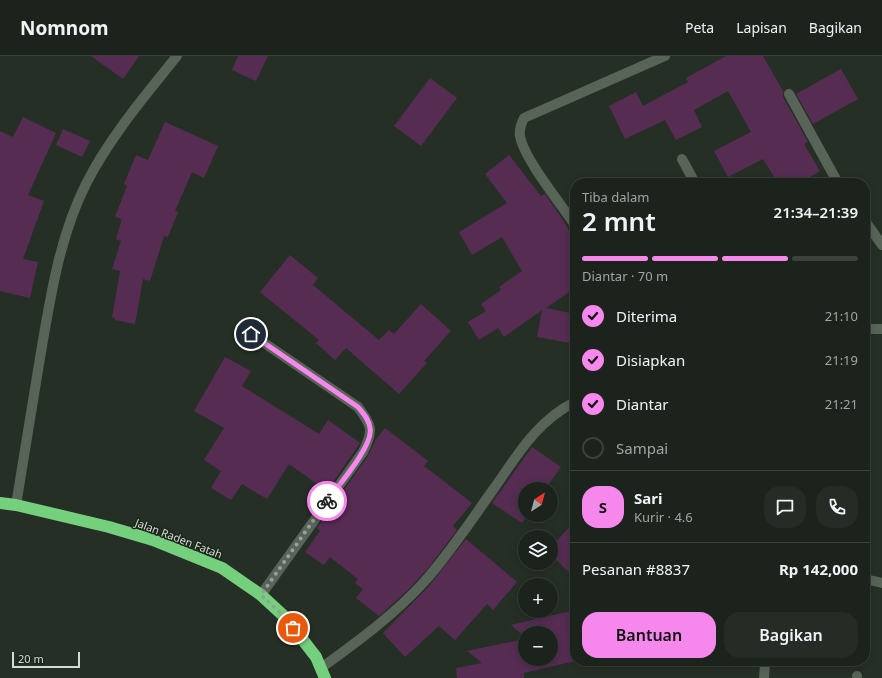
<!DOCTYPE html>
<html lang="id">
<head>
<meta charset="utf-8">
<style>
	body { margin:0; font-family:"Noto Sans",sans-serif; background:#252b25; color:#f1f3f6; height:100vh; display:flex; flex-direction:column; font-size:15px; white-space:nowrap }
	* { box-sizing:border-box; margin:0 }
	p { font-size:13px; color:#a0a4a3 }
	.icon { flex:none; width:22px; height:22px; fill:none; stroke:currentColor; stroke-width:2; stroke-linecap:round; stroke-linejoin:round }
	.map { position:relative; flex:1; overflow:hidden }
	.panel { position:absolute; left:570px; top:122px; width:300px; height:488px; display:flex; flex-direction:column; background:#1c231c; border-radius:16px; box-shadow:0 2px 10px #0003,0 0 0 1px #3a403b }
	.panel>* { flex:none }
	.needle { width:26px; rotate:36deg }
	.tools { position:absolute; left:518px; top:426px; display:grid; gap:8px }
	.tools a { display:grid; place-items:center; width:40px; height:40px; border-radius:50%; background:#1c231c; box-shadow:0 2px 10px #0003,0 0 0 1px #3a403b; font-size:20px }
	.scale { position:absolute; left:12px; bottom:10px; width:68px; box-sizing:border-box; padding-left:4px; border:2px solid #d4dbd5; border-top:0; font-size:11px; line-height:14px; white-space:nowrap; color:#d4dbd5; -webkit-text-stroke:3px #1c261d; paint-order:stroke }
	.pin { position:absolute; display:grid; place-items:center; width:34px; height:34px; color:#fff; margin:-17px; border:2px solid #fff; border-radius:50%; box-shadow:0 1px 4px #0007 }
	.courier { position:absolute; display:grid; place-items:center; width:40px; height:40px; margin:-20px; border:3px solid #f688ed; border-radius:50%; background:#fff; color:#222; box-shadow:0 1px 5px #0007 }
	.summary em { font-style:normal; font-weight:600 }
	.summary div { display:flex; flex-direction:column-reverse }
	.summary { display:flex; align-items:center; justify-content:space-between; height:68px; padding:0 12px }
	h1 { font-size:26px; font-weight:600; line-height:30px }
	.bar { display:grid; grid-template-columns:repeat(4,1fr); gap:6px 4px; align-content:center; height:48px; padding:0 12px }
	.bar i { height:5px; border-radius:3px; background:#3a403b }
	.bar .on { background:#f688ed }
	.bar p { grid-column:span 4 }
	.line { display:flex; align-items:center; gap:10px; padding:0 12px; border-top:1px solid #3a403b }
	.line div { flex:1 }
	.round { display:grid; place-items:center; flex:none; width:42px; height:42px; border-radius:16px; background:#252b25 }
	ol { padding:0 12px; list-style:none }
	li { display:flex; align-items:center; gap:12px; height:44px }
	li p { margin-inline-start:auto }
	li .icon { padding:4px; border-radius:50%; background:#f688ed; color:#111; stroke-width:4 }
	li:last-child { color:#a0a4a3 }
	li i { width:22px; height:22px; border:2px solid #3a403b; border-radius:50% }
	.action { display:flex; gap:8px; margin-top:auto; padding:8px 12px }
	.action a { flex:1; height:46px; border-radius:16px; background:#f688ed; color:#111; font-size:16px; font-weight:600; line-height:46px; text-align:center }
	.action a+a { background:#252b25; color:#f1f3f6 }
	header { display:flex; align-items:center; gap:24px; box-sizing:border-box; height:56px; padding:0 20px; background:#1c231c; border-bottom:1px solid #3a403b }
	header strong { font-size:19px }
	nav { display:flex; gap:22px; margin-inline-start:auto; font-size:14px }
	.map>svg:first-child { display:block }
	.building { fill:#562c53 }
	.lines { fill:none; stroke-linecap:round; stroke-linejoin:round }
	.minor { stroke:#596459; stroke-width:10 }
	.highway { stroke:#74d07c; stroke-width:12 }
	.done { stroke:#979f98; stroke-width:4; stroke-dasharray:0 7.2 }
	.route { stroke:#f688ed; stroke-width:5 }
	.labels { text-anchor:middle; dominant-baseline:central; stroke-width:3; stroke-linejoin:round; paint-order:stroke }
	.street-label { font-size:11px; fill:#d4dbd5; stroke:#1c261d }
</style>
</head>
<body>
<header>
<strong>Nomnom</strong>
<nav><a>Peta</a><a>Lapisan</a><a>Bagikan</a></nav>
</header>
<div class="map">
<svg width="882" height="622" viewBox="0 0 882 622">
	<rect width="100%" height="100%" fill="#262f26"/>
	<!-- building -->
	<g class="building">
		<path d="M91,0H139L123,23Z"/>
		<path d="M238,0H268L256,25L232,14Z"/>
		<path d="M726,0H763L783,35V41L808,86L804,88L820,115L800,127H778L763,103L728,121L714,95L751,76L728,35L694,54L702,71L676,84L665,64L625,83L609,50L636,36L643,50L688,26L686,22Z"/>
		<path d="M841,13L858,43L813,68L796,38Z"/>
		<path d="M430,22L457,42L421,90L394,70Z"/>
		<path d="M23,61L56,77L28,139L44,145L23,203L38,206L30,242L0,235V75L13,81Z"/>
		<path d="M165,66L218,90L204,122L192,116L175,155L178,156L168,181L164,180L150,225L143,223L135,268L115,264V262L112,261L120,215L112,213L121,185L116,183L122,163L115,161L127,130L124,128L136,99L148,104Z"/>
		<path d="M63,73L90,85L82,101L56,89Z"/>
		<path d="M509,99L541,140L545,138L563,164L575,185V232L546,252L575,258V288L537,281L542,254L504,281L498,272L479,284L468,266L486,255L481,248L501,234L499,231L522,215L502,181L472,199L459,176L507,147L485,118Z"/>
		<path d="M290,199L318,222L313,229L379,284L389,274L394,278L421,248L451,275L424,305L427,307L399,338L346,292L335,304L316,287L319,284L260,236Z"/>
		<path d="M225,301L251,315L242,330L319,378L328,364L360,387L327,435L289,408L267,443L242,428L231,444L211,432L221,415L204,404L224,372L194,355Z"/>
		<path d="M385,372L428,405L424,410L472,447L453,470L457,474L429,511L408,534L379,560L356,542L363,533L355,527L358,523L330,501L324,509L305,496L320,475L317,472L368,400L375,385Z"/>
		<path d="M532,391L561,411L545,433H525V459H528L522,467L492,447Z"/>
		<path d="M575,465V522L551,499V491Z"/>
		<path d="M466,483L517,526L493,554L487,548L455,584L439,570L405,601L383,577L429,530Z"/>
		<path d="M575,554V605L524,617V622H457L456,612L482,607L467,595L525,583V603H551V577H525V581L511,569Z"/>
	</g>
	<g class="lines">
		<!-- minor -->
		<g class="minor">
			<path d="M789,38L838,127"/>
			<path d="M682,103L695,127"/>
			<path d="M865,165L882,189"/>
			<path d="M575,169C561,148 524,103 520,80C519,74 521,68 524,62L665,0"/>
			<path d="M865,273H882"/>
			<path d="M251,278L358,351C372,370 374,374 363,396L261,539"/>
			<path d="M16,449C24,400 32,351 40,302C50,244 59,181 86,128C109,82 145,40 177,0"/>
			<path d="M865,523L882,527"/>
			<path d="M321,612C357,586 394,559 424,526C450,497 472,463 495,431C518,398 538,364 575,346"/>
			<path d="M764,622L765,608"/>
			<path d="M857,622V620"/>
		</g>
		<!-- highway -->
		<path class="highway" d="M0,447L16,449L109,471L153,484L222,512L261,539L286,562L316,601L325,622"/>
	</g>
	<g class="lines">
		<!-- done -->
		<path class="done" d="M293,572L286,562L261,539L327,445"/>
		<!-- route -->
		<path class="route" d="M251,278L358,351C363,357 369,363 370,372C374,389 338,430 327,445"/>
	</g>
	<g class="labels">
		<!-- street labels -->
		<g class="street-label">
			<text transform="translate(179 482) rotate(21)">Jalan Raden Fatah</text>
		</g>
	</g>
</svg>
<div class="tools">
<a><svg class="needle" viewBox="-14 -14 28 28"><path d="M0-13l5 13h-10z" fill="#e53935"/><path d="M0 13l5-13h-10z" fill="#a0a4a3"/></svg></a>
<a><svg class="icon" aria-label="layers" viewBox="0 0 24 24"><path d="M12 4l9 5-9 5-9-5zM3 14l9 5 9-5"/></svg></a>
<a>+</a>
<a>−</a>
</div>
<div class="scale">20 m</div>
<div class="pin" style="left:293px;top:572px;background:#ea580c"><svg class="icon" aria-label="bag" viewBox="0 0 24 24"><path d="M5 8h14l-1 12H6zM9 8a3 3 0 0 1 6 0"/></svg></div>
<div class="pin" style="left:251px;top:278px;background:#1f2937"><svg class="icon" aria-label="home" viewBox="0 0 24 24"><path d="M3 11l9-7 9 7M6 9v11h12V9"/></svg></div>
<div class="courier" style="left:327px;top:445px"><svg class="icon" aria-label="bike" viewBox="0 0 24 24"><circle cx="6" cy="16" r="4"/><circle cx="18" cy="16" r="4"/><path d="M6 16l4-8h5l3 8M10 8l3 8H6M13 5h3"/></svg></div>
<section class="panel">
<div class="summary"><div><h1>2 mnt</h1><p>Tiba dalam</p></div><em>21:34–21:39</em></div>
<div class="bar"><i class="on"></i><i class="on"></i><i class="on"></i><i></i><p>Diantar · 70 m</p></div>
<ol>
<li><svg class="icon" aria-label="check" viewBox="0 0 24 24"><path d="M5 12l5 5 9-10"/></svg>Diterima<p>21:10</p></li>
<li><svg class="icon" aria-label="check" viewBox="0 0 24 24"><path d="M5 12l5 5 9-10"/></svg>Disiapkan<p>21:19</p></li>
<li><svg class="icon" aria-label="check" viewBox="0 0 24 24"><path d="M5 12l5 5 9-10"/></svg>Diantar<p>21:21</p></li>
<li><i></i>Sampai</li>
</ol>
<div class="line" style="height:72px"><b class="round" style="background:#f688ed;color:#111">S</b><div><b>Sari</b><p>Kurir · 4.6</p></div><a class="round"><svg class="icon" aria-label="chat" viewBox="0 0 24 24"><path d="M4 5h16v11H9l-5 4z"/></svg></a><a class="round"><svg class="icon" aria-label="phone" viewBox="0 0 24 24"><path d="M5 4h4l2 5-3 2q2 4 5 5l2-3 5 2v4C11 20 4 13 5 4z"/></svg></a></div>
<div class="line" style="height:52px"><div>Pesanan #8837</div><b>Rp 142,000</b></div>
<div class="action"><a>Bantuan</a><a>Bagikan</a></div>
</section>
</div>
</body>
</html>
